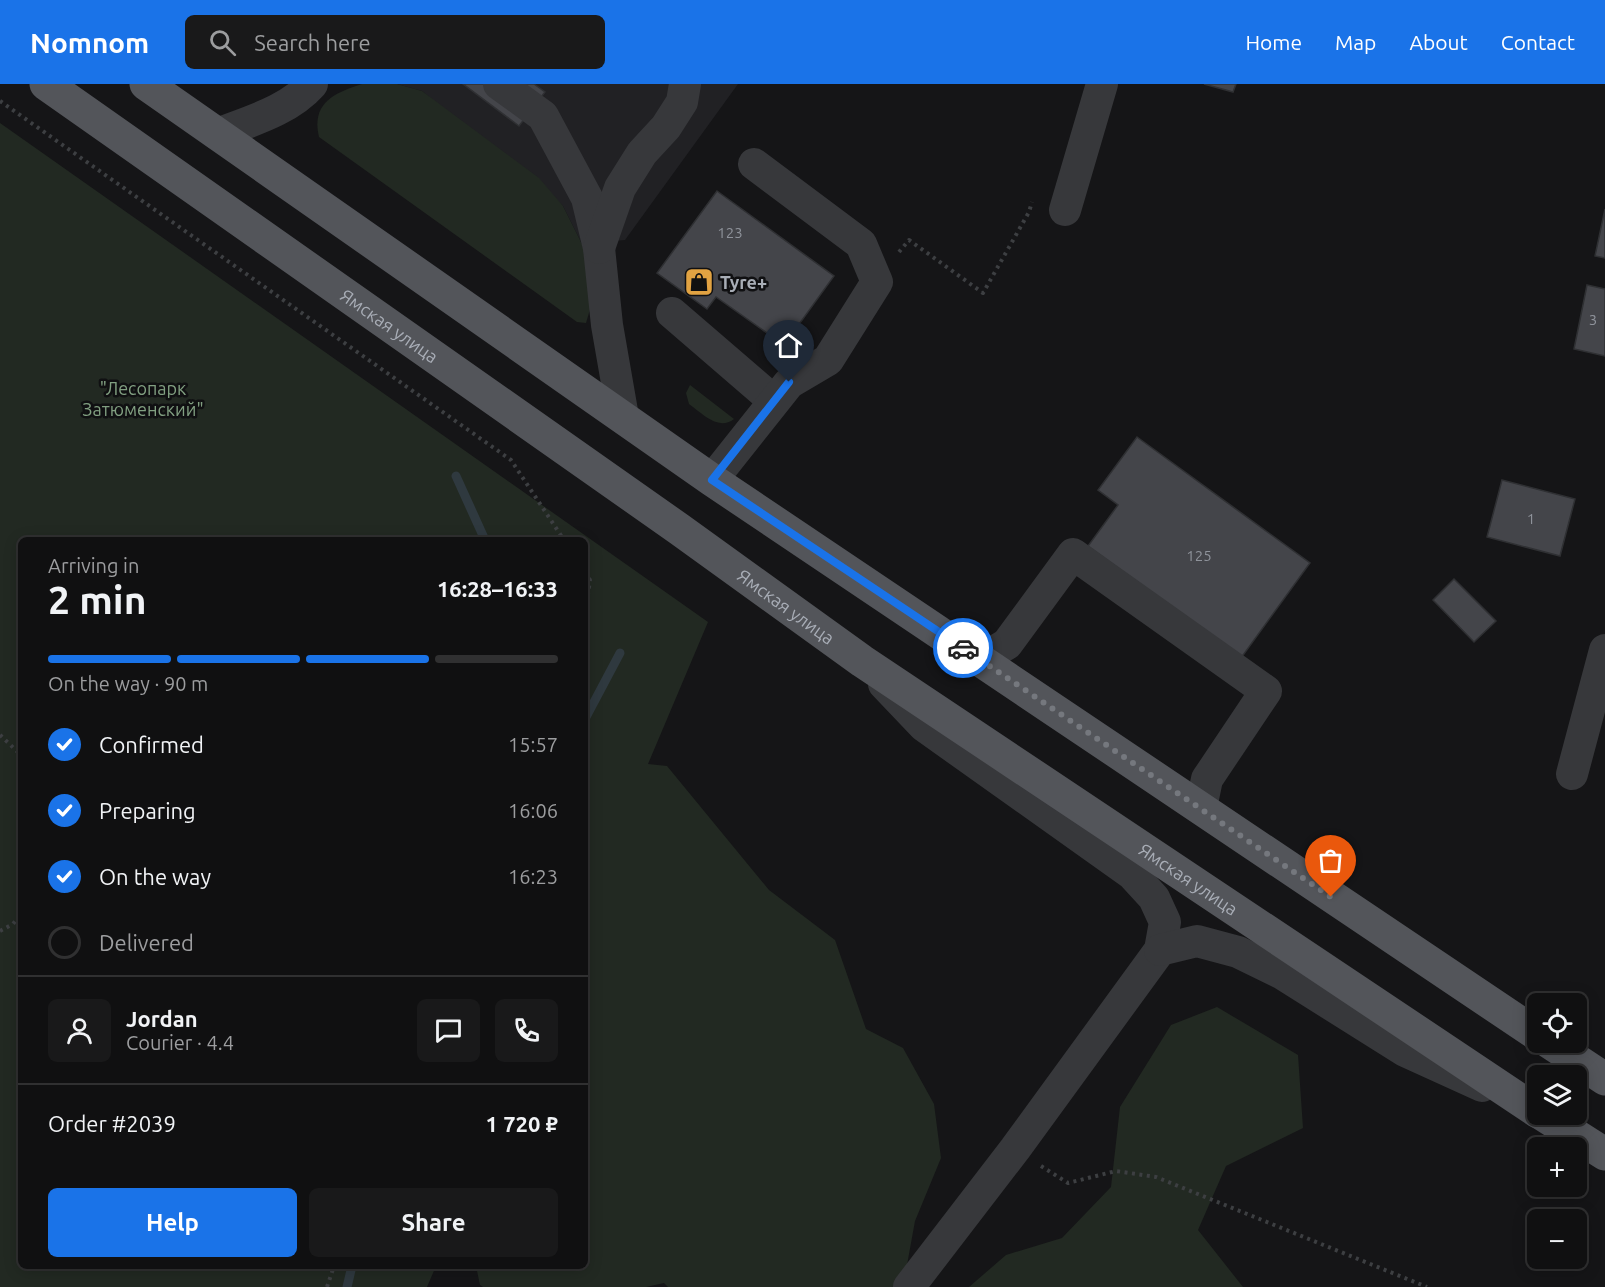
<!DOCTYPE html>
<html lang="en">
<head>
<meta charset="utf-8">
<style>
	body { margin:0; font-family:Ubuntu,sans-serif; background:#19191a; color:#f1f3f6; height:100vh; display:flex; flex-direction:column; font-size:22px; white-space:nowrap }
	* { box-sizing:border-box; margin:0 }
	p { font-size:20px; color:#9c9d9f }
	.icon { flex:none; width:33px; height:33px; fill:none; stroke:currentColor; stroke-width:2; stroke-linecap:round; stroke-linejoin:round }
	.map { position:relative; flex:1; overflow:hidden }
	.side { position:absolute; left:18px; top:453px; width:570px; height:732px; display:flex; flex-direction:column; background:#101011; border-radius:9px; box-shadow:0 3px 15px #0003,0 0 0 2px #303031 }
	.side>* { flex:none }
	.controls { position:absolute; left:1527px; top:909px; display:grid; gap:12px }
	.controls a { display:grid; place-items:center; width:60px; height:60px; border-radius:9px; background:#101011; box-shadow:0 3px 15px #0003,0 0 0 2px #303031; font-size:30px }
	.pin { position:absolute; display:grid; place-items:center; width:51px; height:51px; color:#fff; margin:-62px -26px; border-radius:50% 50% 50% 0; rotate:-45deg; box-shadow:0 0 6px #0007 }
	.pin .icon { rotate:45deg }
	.courier { position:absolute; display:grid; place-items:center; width:60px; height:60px; margin:-30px; border:4px solid #1a73e8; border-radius:50%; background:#fff; color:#222; box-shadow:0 2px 8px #0007 }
	.head em { font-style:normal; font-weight:700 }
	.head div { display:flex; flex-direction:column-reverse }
	.head { display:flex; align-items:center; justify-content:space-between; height:102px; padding:0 30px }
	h1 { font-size:39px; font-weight:700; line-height:45px }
	.bar { display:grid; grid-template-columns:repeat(4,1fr); gap:9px 6px; align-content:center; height:72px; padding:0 30px }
	.bar i { height:8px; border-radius:4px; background:#303031 }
	.bar .on { background:#1a73e8 }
	.bar p { grid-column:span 4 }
	.line { display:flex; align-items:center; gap:15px; padding:0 30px; border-top:2px solid #303031 }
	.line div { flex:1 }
	.round { display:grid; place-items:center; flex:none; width:63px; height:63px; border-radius:9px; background:#19191a }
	ol { padding:0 30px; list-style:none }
	li { display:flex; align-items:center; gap:18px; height:66px }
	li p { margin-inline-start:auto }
	li .icon { padding:6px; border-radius:50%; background:#1a73e8; color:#fff; stroke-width:4 }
	li:last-child { color:#9c9d9f }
	li i { width:33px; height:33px; border:3px solid #303031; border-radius:50% }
	.action { display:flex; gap:12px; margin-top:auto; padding:12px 30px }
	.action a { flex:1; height:69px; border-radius:9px; background:#1a73e8; color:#fff; font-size:24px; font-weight:700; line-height:69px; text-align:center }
	.action a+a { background:#19191a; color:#f1f3f6 }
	header { display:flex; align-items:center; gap:36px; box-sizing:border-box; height:84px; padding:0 30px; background:#1a73e8; color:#fff }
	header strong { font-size:28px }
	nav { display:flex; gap:33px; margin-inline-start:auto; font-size:21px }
	.search { width:420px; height:54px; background:#19191a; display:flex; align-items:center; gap:15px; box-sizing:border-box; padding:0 21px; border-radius:9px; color:#9c9d9f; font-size:22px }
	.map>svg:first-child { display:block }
	.built { fill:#212124 }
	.green { fill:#222922 }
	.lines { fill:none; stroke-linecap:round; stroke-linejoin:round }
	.stream { stroke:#2f393f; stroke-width:9 }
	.building { fill:#44454a; stroke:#2f3033; stroke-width:1.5 }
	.path { stroke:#3d3f42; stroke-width:4; stroke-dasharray:3 4.5; stroke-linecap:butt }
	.minor { stroke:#37383b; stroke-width:32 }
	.major { stroke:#53555a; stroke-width:33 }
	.done { stroke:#75787e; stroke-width:6; stroke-dasharray:0 10.8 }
	.route { stroke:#1a73e8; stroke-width:8 }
	.labels { text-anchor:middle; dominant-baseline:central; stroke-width:5; stroke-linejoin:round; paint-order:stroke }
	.number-label { font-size:15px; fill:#8f939b }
	.poi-label { font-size:18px; font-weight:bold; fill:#a8adb6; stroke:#101012; text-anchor:start }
	.street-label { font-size:18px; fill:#a8adb6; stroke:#101012 }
	.park-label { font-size:18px; fill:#819f81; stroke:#101012 }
</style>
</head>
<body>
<header>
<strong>Nomnom</strong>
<div class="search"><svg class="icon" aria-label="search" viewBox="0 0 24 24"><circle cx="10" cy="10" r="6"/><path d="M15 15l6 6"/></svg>Search here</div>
<nav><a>Home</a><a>Map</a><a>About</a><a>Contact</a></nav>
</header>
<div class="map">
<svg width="1605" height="1203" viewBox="0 0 1605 1203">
	<rect width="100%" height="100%" fill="#151517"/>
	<!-- built -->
	<path class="built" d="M397,0H738L625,156L582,160L563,122L422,7Z"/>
	<!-- green -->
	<g class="green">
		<path d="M362,0H397L422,7L539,94L563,122L582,160L592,198L591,222L586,239L577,238L319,53C311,19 334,9 362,0Z"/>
		<path d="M0,39L708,538L648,680L667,682L769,806L835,856L866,945L903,964L934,1020L941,1074L915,1137L903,1203H668L664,1199L646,1203H483L480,1201L476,1182H585V456H21V1182H436L427,1203H0Z"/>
		<path d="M690,301L734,335C718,347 703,330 689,320L686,309Z"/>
		<path d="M1217,923L1298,971L1303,1044L1226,1082L1198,1146L1243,1203H969L1006,1171L1062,1154L1111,1103L1120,1023L1171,941Z"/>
	</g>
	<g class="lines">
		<!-- stream -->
		<g class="stream">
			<path d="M456,392L485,456"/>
			<path d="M585,635L620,569"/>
			<path d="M347,1203L352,1182"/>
		</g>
	</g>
	<!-- building -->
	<g class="building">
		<path d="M463,0H534L545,8L519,42Z"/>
		<path d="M1204,0H1236L1233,8Z"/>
		<path d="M717,107L834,192L784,261L716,213L707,225L657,189Z"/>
		<path d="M1605,125V174L1595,172Z"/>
		<path d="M1587,201L1605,205V272L1574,265Z"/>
		<path d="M1137,353L1310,479L1241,574L1088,462L1118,421L1098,406Z"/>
		<path d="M1502,396L1575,415L1560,472L1487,453Z"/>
		<path d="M1454,495L1496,537L1474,558L1433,516Z"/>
	</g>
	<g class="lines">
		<!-- path -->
		<g class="path">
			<path d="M0,17L511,376L564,456"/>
			<path d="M899,168L909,156L983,209L1029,128L1032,118"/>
			<path d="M585,488L590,496L585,532"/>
			<path d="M0,651L21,671"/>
			<path d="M0,847L13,840L21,830"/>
			<path d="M1041,1082L1068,1099L1116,1087L1156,1093L1427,1203"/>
			<path d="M327,1203L334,1182"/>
		</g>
		<!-- minor -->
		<g class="minor">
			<path d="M499,0L543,32L587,114L599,164L607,241L623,333"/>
			<path d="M217,50C250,37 288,27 312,0"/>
			<path d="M1065,126L1102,0"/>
			<path d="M599,164L620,104L642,69L666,43L682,18L685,0"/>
			<path d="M672,229L774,317"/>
			<path d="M712,396L789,299L828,276L877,198L861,160L754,80"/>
			<path d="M980,576L1007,560L1073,470L1266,607L1207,695L1201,724"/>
			<path d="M884,600L924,642L1132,790L1154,814L1165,838L1160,866L1015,1065L909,1203"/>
			<path d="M1572,690L1605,566"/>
			<path d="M1160,866L1197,857L1238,868L1281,889L1405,967L1482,1002"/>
		</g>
		<!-- major -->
		<g class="major">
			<path id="s1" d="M46,0L679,445L862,577L1538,1028"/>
			<path d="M146,0L712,396L1538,951"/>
			<path d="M1549,958L1605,995"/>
			<path d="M1542,1030L1605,1070"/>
		</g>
	</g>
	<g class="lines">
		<!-- done -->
		<path class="done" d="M963,564L1331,813"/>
		<!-- route -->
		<path class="route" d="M789,298L712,396L963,564"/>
	</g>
	<!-- icons -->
	<defs>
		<g id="shop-square" transform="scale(1.5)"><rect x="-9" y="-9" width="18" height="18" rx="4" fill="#e2a342" stroke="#101012"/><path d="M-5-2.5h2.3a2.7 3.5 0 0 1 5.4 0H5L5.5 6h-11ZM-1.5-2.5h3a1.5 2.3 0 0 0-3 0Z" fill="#111"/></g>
	</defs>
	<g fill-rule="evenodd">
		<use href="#shop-square" x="699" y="198"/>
	</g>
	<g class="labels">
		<!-- number labels -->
		<g class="number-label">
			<text x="730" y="148">123</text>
			<text x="1593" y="235">3</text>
			<text x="1531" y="434">1</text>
			<text x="1199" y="471">125</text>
		</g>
		<!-- poi labels -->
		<g class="poi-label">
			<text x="720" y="198">Tyre+</text>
		</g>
		<!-- street labels -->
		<g class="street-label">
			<text stroke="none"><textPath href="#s1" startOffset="420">Ямская улица</textPath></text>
			<text stroke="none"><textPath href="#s1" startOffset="906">Ямская улица</textPath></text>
			<text stroke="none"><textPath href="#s1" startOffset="1392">Ямская улица</textPath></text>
		</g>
		<!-- park labels -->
		<g class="park-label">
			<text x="143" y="304">"Лесопарк<tspan x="143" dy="21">Затюменский"</tspan></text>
		</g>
	</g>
</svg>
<div class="controls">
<a><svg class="icon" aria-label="locate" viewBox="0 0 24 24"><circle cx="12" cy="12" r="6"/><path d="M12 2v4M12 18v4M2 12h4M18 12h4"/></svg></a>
<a><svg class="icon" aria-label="layers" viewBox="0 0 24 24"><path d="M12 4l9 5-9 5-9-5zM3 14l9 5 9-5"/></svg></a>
<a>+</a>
<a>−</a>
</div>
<div class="pin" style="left:1331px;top:813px;background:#ea580c"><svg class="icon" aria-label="bag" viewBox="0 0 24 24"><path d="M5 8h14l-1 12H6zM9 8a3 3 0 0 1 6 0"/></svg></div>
<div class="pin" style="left:789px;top:298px;background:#1f2937"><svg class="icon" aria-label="home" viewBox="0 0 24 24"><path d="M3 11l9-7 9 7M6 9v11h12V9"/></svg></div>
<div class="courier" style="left:963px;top:564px"><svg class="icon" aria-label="car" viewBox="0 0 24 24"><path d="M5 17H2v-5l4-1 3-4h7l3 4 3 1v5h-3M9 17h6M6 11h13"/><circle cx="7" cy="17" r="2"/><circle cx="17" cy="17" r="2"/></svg></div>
<section class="side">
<div class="head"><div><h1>2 min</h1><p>Arriving in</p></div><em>16:28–16:33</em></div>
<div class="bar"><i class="on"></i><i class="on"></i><i class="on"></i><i></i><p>On the way · 90 m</p></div>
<ol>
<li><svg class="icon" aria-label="check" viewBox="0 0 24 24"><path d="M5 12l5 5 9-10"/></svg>Confirmed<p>15:57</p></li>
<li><svg class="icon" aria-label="check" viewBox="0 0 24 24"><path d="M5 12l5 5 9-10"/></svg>Preparing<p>16:06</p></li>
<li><svg class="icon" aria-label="check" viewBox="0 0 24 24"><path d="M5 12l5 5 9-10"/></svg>On the way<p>16:23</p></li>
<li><i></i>Delivered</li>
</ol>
<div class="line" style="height:108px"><a class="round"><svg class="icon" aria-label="person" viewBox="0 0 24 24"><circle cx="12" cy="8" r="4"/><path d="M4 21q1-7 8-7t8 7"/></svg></a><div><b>Jordan</b><p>Courier · 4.4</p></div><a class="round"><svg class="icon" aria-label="chat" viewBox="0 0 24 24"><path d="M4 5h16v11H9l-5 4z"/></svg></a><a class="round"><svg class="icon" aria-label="phone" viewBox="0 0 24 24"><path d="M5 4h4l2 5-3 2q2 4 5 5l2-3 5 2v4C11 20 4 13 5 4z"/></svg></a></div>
<div class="line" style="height:78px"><div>Order #2039</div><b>1 720 ₽</b></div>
<div class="action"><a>Help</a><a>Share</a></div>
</section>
</div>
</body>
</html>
